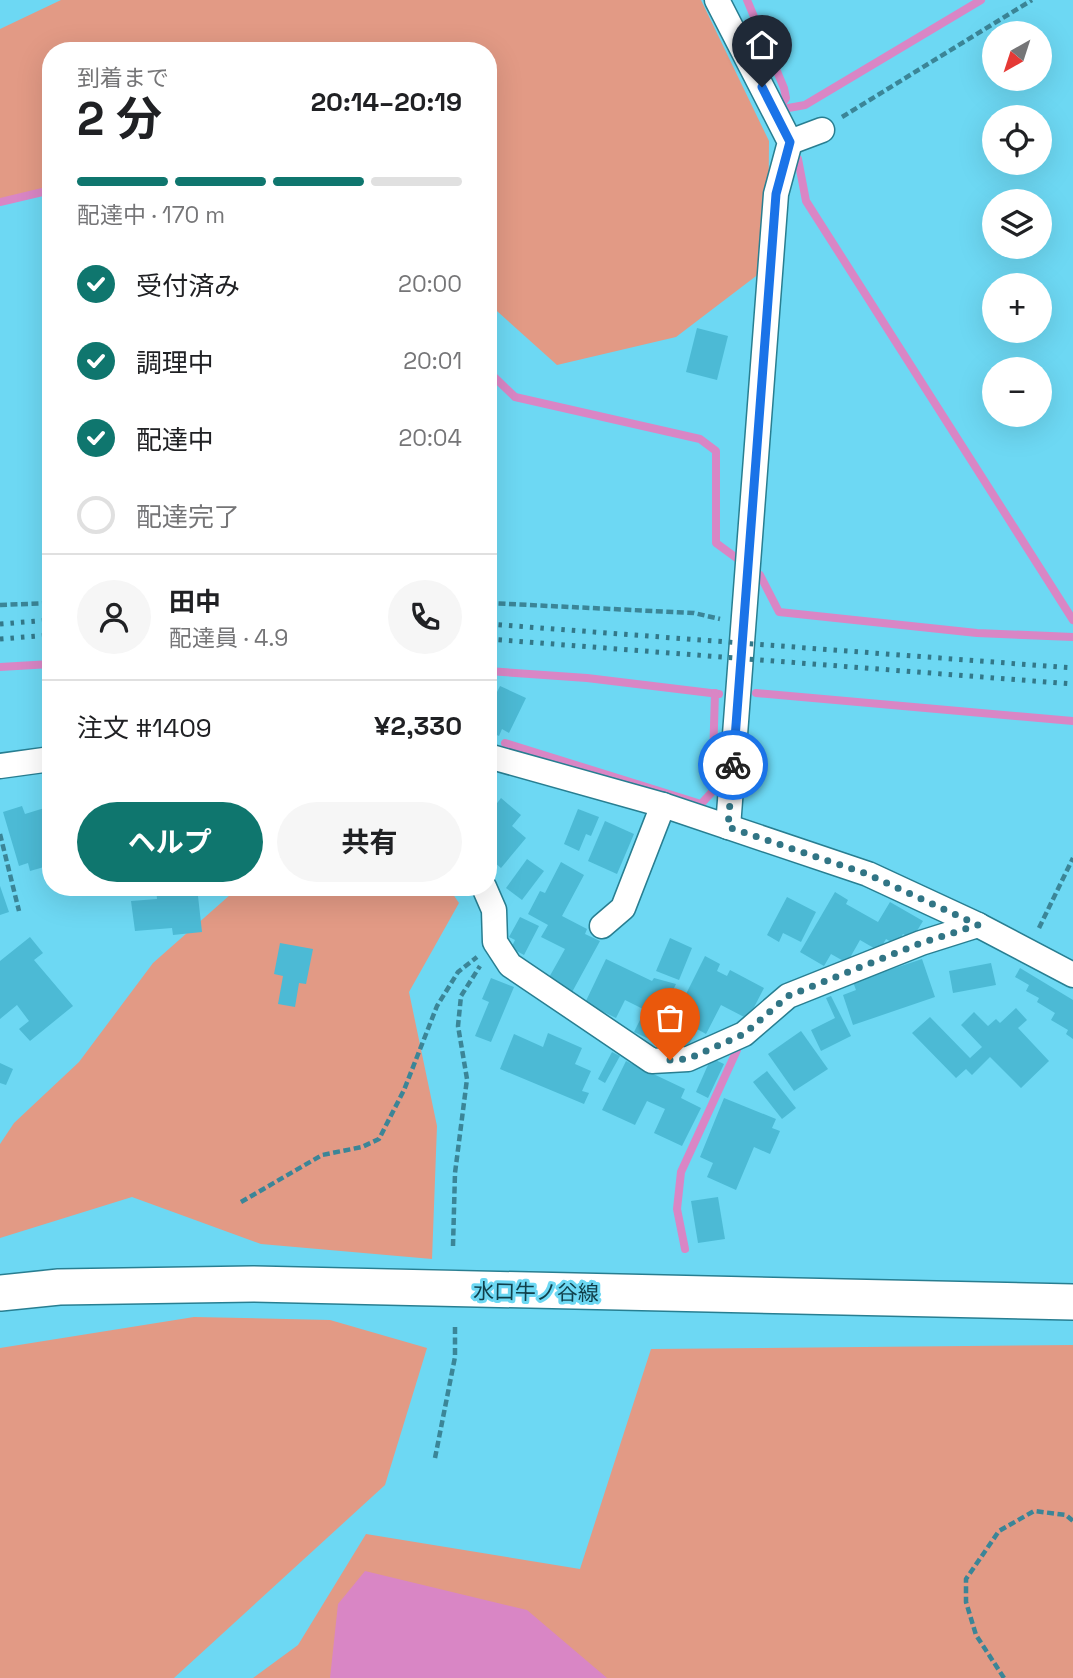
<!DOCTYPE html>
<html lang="ja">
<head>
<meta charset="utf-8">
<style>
	body { margin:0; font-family:"Space Grotesk","Noto Sans JP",sans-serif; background:#f6f6f6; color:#202124; height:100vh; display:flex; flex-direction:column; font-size:26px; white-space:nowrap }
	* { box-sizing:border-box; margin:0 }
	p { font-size:23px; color:#757577 }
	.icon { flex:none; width:38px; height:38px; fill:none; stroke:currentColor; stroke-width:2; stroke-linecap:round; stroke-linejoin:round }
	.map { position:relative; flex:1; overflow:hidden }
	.side { position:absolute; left:42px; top:42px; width:455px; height:854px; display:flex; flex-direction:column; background:#fff; border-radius:28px; box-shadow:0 7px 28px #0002 }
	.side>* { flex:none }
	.needle { width:46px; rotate:219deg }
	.fabs { position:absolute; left:982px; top:21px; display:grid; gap:14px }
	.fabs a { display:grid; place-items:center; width:70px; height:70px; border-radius:50%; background:#fff; box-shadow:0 7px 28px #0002; font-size:35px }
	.pin { position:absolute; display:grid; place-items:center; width:60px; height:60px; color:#fff; margin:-72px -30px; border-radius:50% 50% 50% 0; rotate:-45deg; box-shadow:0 0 7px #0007 }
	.pin .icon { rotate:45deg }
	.courier { position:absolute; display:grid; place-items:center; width:70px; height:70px; margin:-35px; border:5px solid #1a73e8; border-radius:50%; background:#fff; color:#222; box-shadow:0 2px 9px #0007 }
	.summary em { font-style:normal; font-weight:700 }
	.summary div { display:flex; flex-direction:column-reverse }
	.summary { display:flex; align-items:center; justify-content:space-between; height:119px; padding:0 35px }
	h1 { font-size:46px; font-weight:700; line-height:52px }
	.bar { display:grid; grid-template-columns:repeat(4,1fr); gap:10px 7px; align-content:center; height:84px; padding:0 35px }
	.bar i { height:9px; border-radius:5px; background:#e0e0e0 }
	.bar .active { background:#0f766e }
	.bar p { grid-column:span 4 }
	.line { display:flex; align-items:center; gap:18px; padding:0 35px; border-top:2px solid #e0e0e0 }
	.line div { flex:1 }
	.round { display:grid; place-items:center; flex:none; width:74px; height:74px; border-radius:37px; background:#f6f6f6 }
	ol { padding:0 35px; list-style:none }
	li { display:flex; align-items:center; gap:21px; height:77px }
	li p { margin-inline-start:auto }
	li .icon { padding:7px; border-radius:50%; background:#0f766e; color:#fff; stroke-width:4 }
	li:last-child { color:#757577 }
	li i { width:38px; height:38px; border:4px solid #e0e0e0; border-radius:50% }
	.action { display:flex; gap:14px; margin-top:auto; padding:14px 35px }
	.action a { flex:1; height:80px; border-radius:42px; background:#0f766e; color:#fff; font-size:28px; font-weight:700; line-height:80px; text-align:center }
	.action a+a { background:#f6f6f6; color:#202124 }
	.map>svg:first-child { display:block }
	.green { fill:#e29a85 }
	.water { fill:#d986c5 }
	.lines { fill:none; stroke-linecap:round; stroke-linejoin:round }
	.stream { stroke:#d986c5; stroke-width:8 }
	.building { fill:#4cbad5 }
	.minor-casing { stroke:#287e91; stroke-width:27 }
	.secondary-casing { stroke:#287e91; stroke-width:38 }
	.path { stroke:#3b8597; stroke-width:4.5; stroke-dasharray:7 3.5; stroke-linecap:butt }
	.minor { stroke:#fff; stroke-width:24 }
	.secondary { stroke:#fff; stroke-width:35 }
	.rail { stroke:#337889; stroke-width:5; stroke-dasharray:3.5 7; stroke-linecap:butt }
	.done { stroke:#317585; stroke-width:7; stroke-dasharray:0 12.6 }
	.route { stroke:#1a73e8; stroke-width:9 }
	.labels { text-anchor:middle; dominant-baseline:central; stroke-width:6; stroke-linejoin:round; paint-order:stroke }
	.street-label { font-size:21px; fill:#103f4a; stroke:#6dd8f3 }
</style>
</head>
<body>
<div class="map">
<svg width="1073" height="1678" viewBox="0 0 1073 1678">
	<rect width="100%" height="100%" fill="#6dd8f3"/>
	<!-- green -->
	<g class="green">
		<path d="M61,0H701L769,141L768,267L676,337L557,365L488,303V51H51V191L20,196L0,205V29Z"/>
		<path d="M239,887H448L459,903L409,992L437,1126L432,1259L261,1244L132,1197L0,1238V1144L14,1123L79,1062L153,963Z"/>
		<path d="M194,1317L330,1320L427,1348L385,1485L174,1678H0V1348Z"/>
		<path d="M1073,1345V1678H253L298,1645L366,1534L580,1569L651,1349Z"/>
	</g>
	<!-- water -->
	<path class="water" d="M365,1571L527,1610L607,1678H330L338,1604Z"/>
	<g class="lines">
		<!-- stream -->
		<g class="stream">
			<path d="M747,0L784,88L786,98L777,110L805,105L981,0"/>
			<path d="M798,159L806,201L1073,620"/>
			<path d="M0,202L51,190"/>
			<path d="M488,371L515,397L700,439L716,451V543L742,562"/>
			<path d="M753,570L760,575L779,612L977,633L1073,637"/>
			<path d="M0,667L51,664"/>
			<path d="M488,671L587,678L719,694"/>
			<path d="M756,693L1073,721"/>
			<path d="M505,743L701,804L712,792L715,693"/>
			<path d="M685,1249L677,1209L681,1172L737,1050"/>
		</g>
	</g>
	<!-- building -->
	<g class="building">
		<path d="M697,328L728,336L717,380L686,372Z"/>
		<path d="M500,686L526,698L509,733L502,729L499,736L488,731V710Z"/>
		<path d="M501,798L521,815L512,826L526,838L501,868L488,857V802L494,807Z"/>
		<path d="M22,806L25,814L51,806V827L43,829L48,845H51V865L30,871L28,863L19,866L3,812Z"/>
		<path d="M578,809L599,817L591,836L586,834L579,851L564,844Z"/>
		<path d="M605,821L634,834L617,874L588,861Z"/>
		<path d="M527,859L544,871L522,900L506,888Z"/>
		<path d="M561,862L584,875L562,916L587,929L585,934L600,941L571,994L547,981L565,949L541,937L548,925L528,914L540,891L545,893Z"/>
		<path d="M0,886L9,912L0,915Z"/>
		<path d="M156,887H197L202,932L173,935L172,928L135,931L131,901L157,899Z"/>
		<path d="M835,892L848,900L846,904L878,922L890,902L923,921L912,939L903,934L897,945L886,939L879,951L860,940L847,963L831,954L824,966L800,952Z"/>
		<path d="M787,897L816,912L801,942L783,933L779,942L767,935Z"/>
		<path d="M520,917L539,926L524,955L511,948L515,940L509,937Z"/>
		<path d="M30,937L43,953L34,960L73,1006L30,1041L19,1029L29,1021L17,1005L0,1019V961Z"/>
		<path d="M670,938L692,948L679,980L656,971Z"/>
		<path d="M280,943L313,949L306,984L299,983L295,1007L278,1004L283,976L274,974Z"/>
		<path d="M705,956L720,964L717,971L727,976L730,970L764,988L748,1019L721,1005L706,1034L697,1029L686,1050L664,1038Z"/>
		<path d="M606,959L652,981L654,978L676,984L649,1039L634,1032L645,1010L625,1000L616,1018L585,1003Z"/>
		<path d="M922,959L935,997L853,1025L843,995L856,990L853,982Z"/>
		<path d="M991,963L996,985L953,993L949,971Z"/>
		<path d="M1020,968L1073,1000V1039L1066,1034L1068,1030L1051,1020L1055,1013L1037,1002L1039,998L1026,991L1029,985L1015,977Z"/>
		<path d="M491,978L514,987L491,1042L475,1036L489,1002L482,999Z"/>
		<path d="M831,996L851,1036L821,1051L811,1030L835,1018L826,998Z"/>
		<path d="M1016,1008L1027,1020L1018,1028L1049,1061L1021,1088L990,1057L972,1075L966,1069L956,1078L912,1033L930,1017L970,1058L982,1047L961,1025L974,1012L988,1026L996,1019L1000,1023Z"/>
		<path d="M801,1031L828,1069L794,1091L768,1054Z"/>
		<path d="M548,1033L582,1048L575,1064L591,1071L582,1091L589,1093L584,1104L500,1069L514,1034L543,1047Z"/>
		<path d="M612,1052L620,1056L605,1083L598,1079Z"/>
		<path d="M711,1058L724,1064L708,1098L696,1092Z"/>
		<path d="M626,1061L685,1089L681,1098L701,1108L682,1146L654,1133L665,1109L647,1101L635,1125L602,1110Z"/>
		<path d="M0,1063L13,1069L6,1085L0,1083Z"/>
		<path d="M767,1071L796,1108L782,1119L753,1082Z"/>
		<path d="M724,1098L776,1119L772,1128L780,1131L770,1154L754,1147L736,1190L707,1177L713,1163L700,1157Z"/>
		<path d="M718,1197L725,1239L698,1243L691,1201Z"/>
	</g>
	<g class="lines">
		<!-- minor casing -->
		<g class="minor-casing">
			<g id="minor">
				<path d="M717,0L790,142L776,194L728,827"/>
				<path d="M790,142L822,130"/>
				<path d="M488,756L663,805L868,874L978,925L1073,975"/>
				<path d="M0,766L51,759"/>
				<path d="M484,887L494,910L495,942L510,965L652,1061L688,1059L744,1034L788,996L921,943L978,925"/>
				<path d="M602,926L623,908L663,805"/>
			</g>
		</g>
		<!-- secondary casing -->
		<g class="secondary-casing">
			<path id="secondary" d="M0,1293L59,1287L253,1284L1073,1302"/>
		</g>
		<!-- path -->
		<g class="path">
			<path d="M842,117L1032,0"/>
			<path d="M488,603L694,613L720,619"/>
			<path d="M0,605L51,603"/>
			<path d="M0,834L19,911"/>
			<path d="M1039,928L1073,858"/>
			<path d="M241,1202L322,1155L362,1147L379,1139L404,1090L437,1006L458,972L477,957"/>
			<path d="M453,1246L455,1173L467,1079L458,1026L461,996L480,966"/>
			<path d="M435,1458L455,1357V1325"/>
			<path d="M1004,1678L976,1635L966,1602V1579L999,1531L1034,1511L1066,1515L1073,1521"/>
		</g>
		<!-- minor -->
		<use href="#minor" class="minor"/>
		<!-- secondary -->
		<use href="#secondary" class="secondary"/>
		<!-- rail -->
		<g class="rail">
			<path d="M0,624L51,620"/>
			<path d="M488,624L1073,668"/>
			<path d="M0,639L51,635"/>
			<path d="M488,639L1073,684"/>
		</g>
	</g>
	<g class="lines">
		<!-- done -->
		<path class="done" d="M670,1060L688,1059L744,1034L788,996L921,943L978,925L867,874L728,827L733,765"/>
		<!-- route -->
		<path class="route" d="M733,765L776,194L790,142L762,87"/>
	</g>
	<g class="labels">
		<!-- street labels -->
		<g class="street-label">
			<text transform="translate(536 1292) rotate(1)">水口牛ノ谷線</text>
		</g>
	</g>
</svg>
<div class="fabs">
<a><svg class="needle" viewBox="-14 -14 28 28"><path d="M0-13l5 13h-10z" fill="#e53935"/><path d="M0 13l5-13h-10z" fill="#757577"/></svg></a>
<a><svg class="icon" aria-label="locate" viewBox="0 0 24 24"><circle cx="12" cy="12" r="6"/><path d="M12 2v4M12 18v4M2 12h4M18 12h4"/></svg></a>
<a><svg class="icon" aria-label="layers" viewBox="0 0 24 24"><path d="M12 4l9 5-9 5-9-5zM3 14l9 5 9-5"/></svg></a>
<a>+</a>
<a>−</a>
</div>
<div class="pin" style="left:670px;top:1060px;background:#ea580c"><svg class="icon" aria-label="bag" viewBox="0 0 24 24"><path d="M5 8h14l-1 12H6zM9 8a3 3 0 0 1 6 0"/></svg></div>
<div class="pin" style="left:762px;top:87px;background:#1f2937"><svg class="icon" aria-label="home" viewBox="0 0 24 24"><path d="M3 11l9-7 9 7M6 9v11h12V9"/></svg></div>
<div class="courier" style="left:733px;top:765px"><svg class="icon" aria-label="bike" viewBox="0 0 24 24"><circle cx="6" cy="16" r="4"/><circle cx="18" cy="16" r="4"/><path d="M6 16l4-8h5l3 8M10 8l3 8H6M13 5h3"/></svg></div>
<section class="side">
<div class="summary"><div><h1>2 分</h1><p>到着まで</p></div><em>20:14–20:19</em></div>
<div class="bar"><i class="active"></i><i class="active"></i><i class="active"></i><i></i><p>配達中 · 170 m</p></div>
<ol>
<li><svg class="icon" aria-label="check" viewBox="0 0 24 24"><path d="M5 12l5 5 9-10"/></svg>受付済み<p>20:00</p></li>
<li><svg class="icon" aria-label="check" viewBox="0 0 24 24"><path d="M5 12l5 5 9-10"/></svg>調理中<p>20:01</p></li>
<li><svg class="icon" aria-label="check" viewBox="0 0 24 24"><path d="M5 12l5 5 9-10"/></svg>配達中<p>20:04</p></li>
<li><i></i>配達完了</li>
</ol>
<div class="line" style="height:126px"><a class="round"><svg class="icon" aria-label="person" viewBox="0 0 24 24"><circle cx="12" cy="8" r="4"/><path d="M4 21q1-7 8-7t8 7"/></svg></a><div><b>田中</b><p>配達員 · 4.9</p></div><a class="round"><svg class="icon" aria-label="phone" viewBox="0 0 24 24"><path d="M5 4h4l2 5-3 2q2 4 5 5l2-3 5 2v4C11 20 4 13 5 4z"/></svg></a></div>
<div class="line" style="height:91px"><div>注文 #1409</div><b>¥2,330</b></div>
<div class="action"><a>ヘルプ</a><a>共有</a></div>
</section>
</div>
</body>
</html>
